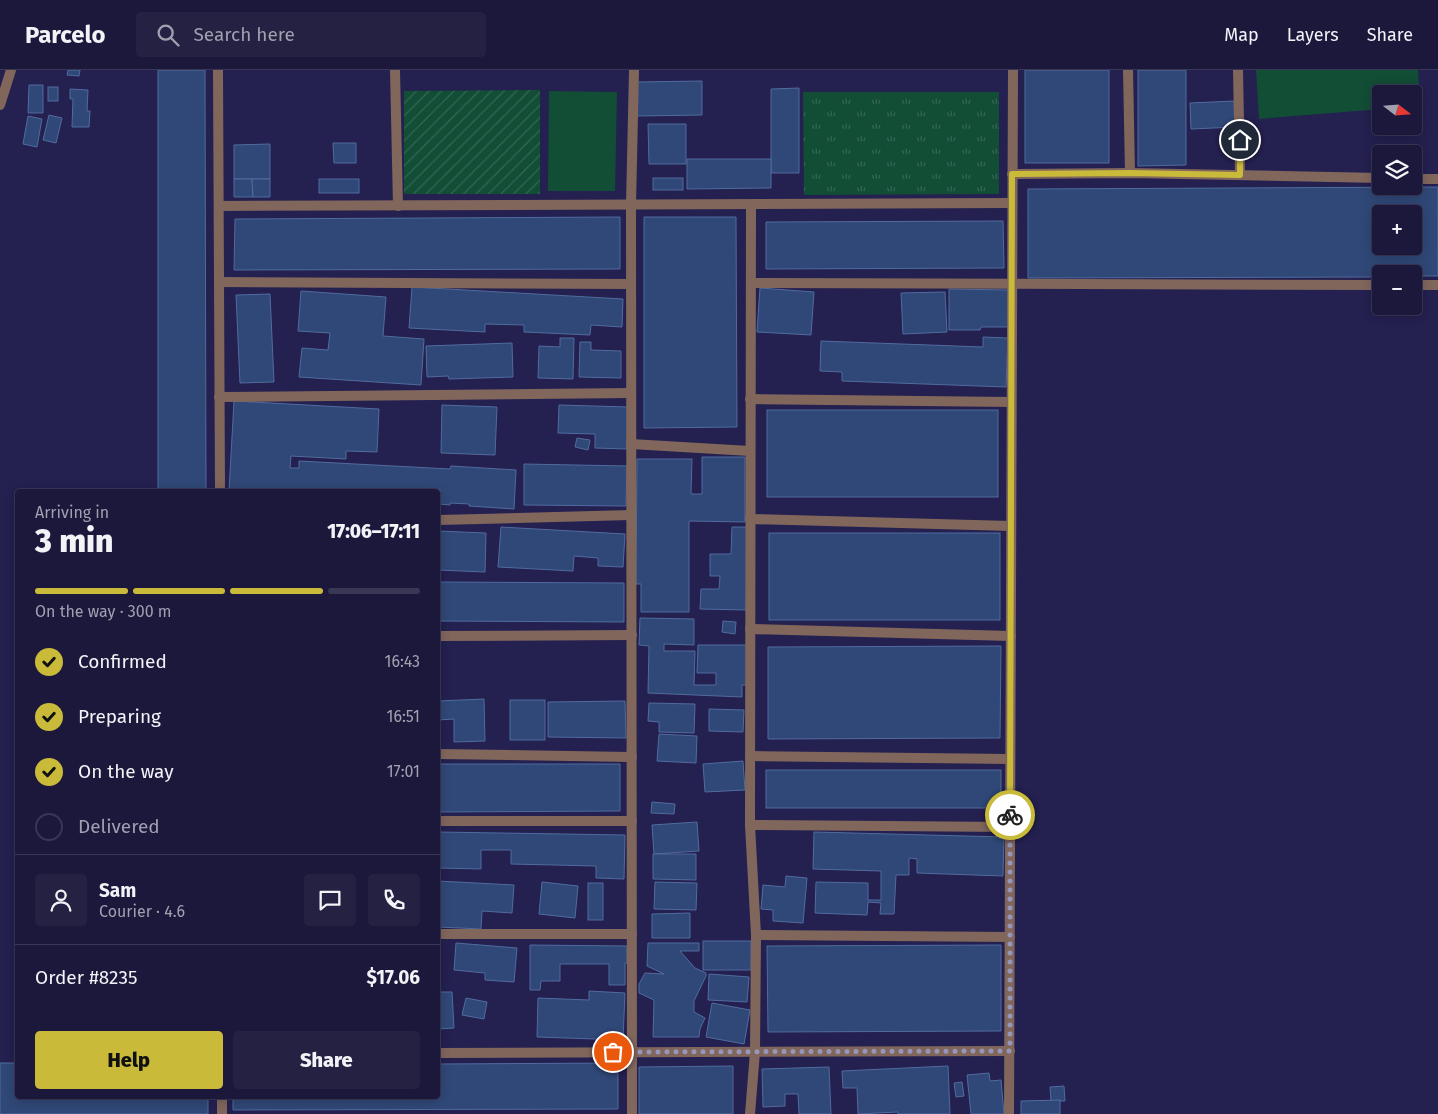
<!DOCTYPE html>
<html lang="en">
<head>
<meta charset="utf-8">
<style>
	body { margin:0; font-family:"Fira Sans",sans-serif; background:#242143; color:#f1f3f6; height:100vh; display:flex; flex-direction:column; font-size:19px; white-space:nowrap }
	* { box-sizing:border-box; margin:0 }
	p { font-size:16px; color:#a0a0af }
	.icon { flex:none; width:28px; height:28px; fill:none; stroke:currentColor; stroke-width:2; stroke-linecap:round; stroke-linejoin:round }
	.map { position:relative; flex:1; overflow:hidden }
	.side { position:absolute; left:15px; top:419px; width:425px; height:610px; display:flex; flex-direction:column; background:#1b183c; border-radius:5px; box-shadow:0 2px 12px #0003,0 0 0 1px #393756 }
	.side>* { flex:none }
	.needle { width:32px; rotate:107deg }
	.fabs { position:absolute; left:1372px; top:15px; display:grid; gap:10px }
	.fabs a { display:grid; place-items:center; width:50px; height:50px; border-radius:5px; background:#1b183c; box-shadow:0 2px 12px #0003,0 0 0 1px #393756; font-size:25px }
	.pin { position:absolute; display:grid; place-items:center; width:42px; height:42px; color:#fff; margin:-21px; border:2px solid #fff; border-radius:50%; box-shadow:0 1px 5px #0007 }
	.courier { position:absolute; display:grid; place-items:center; width:50px; height:50px; margin:-25px; border:4px solid #c9ba3a; border-radius:50%; background:#fff; color:#222; box-shadow:0 1px 6px #0007 }
	.overview em { font-style:normal; font-weight:800 }
	.overview div { display:flex; flex-direction:column-reverse }
	.overview { display:flex; align-items:center; justify-content:space-between; height:85px; padding:0 20px }
	h1 { font-size:32px; font-weight:800; line-height:38px }
	.bar { display:grid; grid-template-columns:repeat(4,1fr); gap:8px 5px; align-content:center; height:60px; padding:0 20px }
	.bar i { height:6px; border-radius:4px; background:#393756 }
	.bar .current { background:#c9ba3a }
	.bar p { grid-column:span 4 }
	.line { display:flex; align-items:center; gap:12px; padding:0 20px; border-top:1px solid #393756 }
	.line div { flex:1 }
	.round { display:grid; place-items:center; flex:none; width:52px; height:52px; border-radius:5px; background:#242143 }
	ol { padding:0 20px; list-style:none }
	li { display:flex; align-items:center; gap:15px; height:55px }
	li p { margin-inline-start:auto }
	li .icon { padding:5px; border-radius:50%; background:#c9ba3a; color:#111; stroke-width:4 }
	li:last-child { color:#a0a0af }
	li i { width:28px; height:28px; border:2px solid #393756; border-radius:50% }
	.button { display:flex; gap:10px; margin-top:auto; padding:10px 20px }
	.button a { flex:1; height:58px; border-radius:5px; background:#c9ba3a; color:#111; font-size:20px; font-weight:800; line-height:58px; text-align:center }
	.button a+a { background:#242143; color:#f1f3f6 }
	header { display:flex; align-items:center; gap:30px; box-sizing:border-box; height:70px; padding:0 25px; background:#1b183c; border-bottom:1px solid #393756 }
	header strong { font-size:24px }
	nav { display:flex; gap:28px; margin-inline-start:auto; font-size:18px }
	.search { width:350px; height:45px; background:#242143; display:flex; align-items:center; gap:12px; box-sizing:border-box; padding:0 18px; border-radius:5px; color:#a0a0af; font-size:19px }
	.map>svg:first-child { display:block }
	.grass { fill:url(#grass-tufts) }
	.park { fill:#124d36 }
	.garden { fill:url(#garden-furrows) }
	.building { fill:#304877; stroke:#516b9e; fill-rule:evenodd }
	.lines { fill:none; stroke-linecap:round; stroke-linejoin:round }
	.street { stroke:#81665c; stroke-width:10 }
	.done { stroke:#9696bb; stroke-width:5; stroke-dasharray:0 9 }
	.route { stroke:#c9ba3a; stroke-width:6 }
</style>
</head>
<body>
<header>
<strong>Parcelo</strong>
<div class="search"><svg class="icon" aria-label="search" viewBox="0 0 24 24"><circle cx="10" cy="10" r="6"/><path d="M15 15l6 6"/></svg>Search here</div>
<nav><a>Map</a><a>Layers</a><a>Share</a></nav>
</header>
<div class="map">
<svg width="1438" height="1044" viewBox="0 0 1438 1044">
	<defs>
		<pattern id="grass-tufts" width="24" height="20" patternUnits="userSpaceOnUse" patternTransform="scale(1.25)"><rect width="24" height="20" fill="#124d36"/><path d="M3 7l-1-3M5 7V3M7 7l1-3M15 17l-1-3M17 17v-4M19 17l1-3" fill="none" stroke="#346654"/></pattern>
		<pattern id="garden-furrows" width="10" height="10" patternUnits="userSpaceOnUse" patternTransform="scale(1.25)"><rect width="10" height="10" fill="#124d36"/><path d="M-1 1l2-2M0 10L10 0M9 11l2-2" fill="none" stroke="#346654"/></pattern>
	</defs>
	<rect width="100%" height="100%" fill="#242050"/>
	<!-- grass -->
	<path class="grass" d="M803,22H999V124L804,125Z"/>
	<!-- park -->
	<g class="park">
		<path d="M1256,0H1418L1420,36L1414,37V24H1381V39L1259,49Z"/>
		<path d="M549,21L617,22L615,121H548Z"/>
	</g>
	<!-- garden -->
	<path class="garden" d="M540,20V124H404V21Z"/>
	<!-- building -->
	<g class="building">
		<path d="M68,0H80L79,6L67,5Z"/>
		<path d="M158,0H205L206,421H158Z"/>
		<rect x="1025" y="0" width="84" height="93"/>
		<path d="M1138,0H1186V95L1138,96Z"/>
		<path d="M702,11V45L637,46V12Z"/>
		<path d="M29,15H43V43H28Z"/>
		<rect x="48" y="17" width="10" height="14"/>
		<path d="M799,18V103H771V19Z"/>
		<path d="M70,19L88,20L87,41H90L89,57H72L73,29H70Z"/>
		<path d="M1234,31L1236,57L1191,59L1190,33Z"/>
		<path d="M49,45L62,48L56,73L43,70Z"/>
		<path d="M28,46L42,49L37,77L23,74Z"/>
		<path d="M648,54H686V94H649Z"/>
		<path d="M333,73H356V93H334Z"/>
		<path d="M270,74V109H234V75Z"/>
		<path d="M687,89H771V118L687,119Z"/>
		<rect x="653" y="108" width="30" height="12"/>
		<path d="M234,109H252L253,127H234Z"/>
		<path d="M252,109H270V127H253Z"/>
		<rect x="319" y="109" width="40" height="14"/>
		<path d="M1438,117V206H1414V204H1381V207L1028,208V119ZM1381,144H1414V176H1381Z"/>
		<path d="M620,147V199L234,200L235,149Z"/>
		<path d="M644,147H736L737,357L644,358Z"/>
		<path d="M1003,151L1004,198L766,199V152Z"/>
		<path d="M412,217L623,229L622,257L591,255L590,265L524,262V255L485,254V262L409,258Z"/>
		<path d="M760,218L814,222L811,265L757,262Z"/>
		<path d="M949,219L1009,220V257H981L980,260H949Z"/>
		<path d="M301,221L386,227L383,266L424,269L421,315L299,307L302,278L328,280L330,263L298,261Z"/>
		<path d="M945,222L947,262L903,264L901,223Z"/>
		<path d="M270,224L274,312L240,313L236,225Z"/>
		<path d="M983,267L1008,268L1006,317L842,311V302L820,301L821,271L983,277Z"/>
		<path d="M560,268H574L573,309L538,308L539,276L560,277Z"/>
		<path d="M580,272H591V280L621,281V308L579,307Z"/>
		<path d="M512,273L513,307L449,309L448,306L427,307L426,276Z"/>
		<path d="M234,331L379,339L377,382L346,381V389L291,386L290,398H299V391L450,399L451,396L516,400L514,439L469,436V434L450,433V435L439,434L440,420L229,421Z"/>
		<path d="M442,335L497,337L495,385L441,383Z"/>
		<path d="M559,335L629,337L627,379L595,378V364L558,363Z"/>
		<rect x="767" y="340" width="231" height="87"/>
		<path d="M577,368L590,370L588,380L575,377Z"/>
		<path d="M702,387H745V452L689,451V542H641V514H636L637,389H692L691,424H702Z"/>
		<path d="M524,394L627,396L626,436L524,435Z"/>
		<path d="M501,457L625,464L623,497L598,496V488L574,486L573,501L498,497Z"/>
		<path d="M732,457H748L746,540L700,539L701,519H719L720,506H710V484H731Z"/>
		<path d="M438,461L486,463L485,502L438,500Z"/>
		<rect x="769" y="463" width="231" height="87"/>
		<path d="M438,512L624,513V552L438,551Z"/>
		<path d="M640,548L694,549V575L664,574V581H695L694,615H716V603H697L698,575H747V615H742V627L648,623L649,576L639,575Z"/>
		<path d="M723,551L736,552L735,564L722,562Z"/>
		<path d="M1001,576L1000,668L768,669V577Z"/>
		<path d="M484,629L485,671L454,672V649L438,650V631Z"/>
		<rect x="510" y="630" width="35" height="40"/>
		<path d="M625,631L626,668L548,667V632Z"/>
		<path d="M649,633L695,634L694,663L659,662V652L648,651Z"/>
		<path d="M709,639L744,640L743,662L709,661Z"/>
		<path d="M659,664L697,666L696,693L657,691Z"/>
		<path d="M743,691L745,720L705,722L703,694Z"/>
		<path d="M438,694H620V741L438,742Z"/>
		<rect x="766" y="700" width="235" height="38"/>
		<path d="M652,732L675,734L674,744L651,743Z"/>
		<path d="M697,752L699,781L654,784L652,755Z"/>
		<path d="M438,762L625,765L624,809L596,808V796L511,794V780H481V799L438,798Z"/>
		<path d="M814,762L1004,767L1003,806L917,803V789L909,788V805H896L894,844H880L881,833L868,832L867,845L815,843L816,812L868,813V830H881V801L813,799Z"/>
		<path d="M653,784H696V810L653,809Z"/>
		<path d="M786,806L807,808L803,853L773,851V840L761,839L763,815L785,817Z"/>
		<path d="M438,811L514,815L512,843L482,841L481,859L438,857Z"/>
		<path d="M542,812L578,816L575,848L539,844Z"/>
		<path d="M655,812L697,813L696,840L654,839Z"/>
		<rect x="588" y="813" width="15" height="37"/>
		<path d="M690,843V868H652V844Z"/>
		<rect x="703" y="871" width="48" height="29"/>
		<path d="M456,873L517,878L514,912L485,910V903L454,900Z"/>
		<path d="M648,873H699V881H680L695,898L706,903V906L694,931V942L705,948L700,959L699,967H653L654,930L639,923V914L645,903L664,904L647,896Z"/>
		<path d="M530,875L627,876V893H625V915H609V894H560V911H541L540,920H530Z"/>
		<path d="M1001,875V961L768,962L767,876Z"/>
		<path d="M709,904L749,907L747,932L708,930Z"/>
		<path d="M589,921L625,923L623,970L537,967L538,928L589,930Z"/>
		<path d="M438,922H452L454,958L438,959Z"/>
		<path d="M466,928L487,932L484,949L462,945Z"/>
		<path d="M712,933L750,940L744,974L706,967Z"/>
		<path d="M0,993H18V1026H208V1044H0Z"/>
		<path d="M618,993V1039L233,1040V1026H438V994Z"/>
		<path d="M733,996V1044H639V997Z"/>
		<path d="M948,996L950,1044H898V1042L858,1044L857,1018H843L842,1001Z"/>
		<path d="M829,997L831,1044H799L798,1024H785V1036L763,1037L762,999Z"/>
		<path d="M989,1003L990,1011L1001,1010L1004,1044H971L967,1005Z"/>
		<path d="M962,1012L964,1026L956,1027L954,1013Z"/>
		<path d="M1064,1016L1065,1031H1051L1050,1017Z"/>
		<path d="M1060,1030V1044H1021V1031Z"/>
	</g>
	<g class="lines">
		<!-- street -->
		<g class="street">
			<path d="M218,0L220,421"/>
			<path d="M395,0L398,136"/>
			<path d="M1128,0L1130,103"/>
			<path d="M1238,0L1240,105"/>
			<path d="M0,35L11,0"/>
			<path d="M1012,104L1130,103L1381,108"/>
			<path d="M1414,109H1438"/>
			<path d="M219,136L1012,133"/>
			<path d="M219,212L631,214"/>
			<path d="M751,213L1381,215"/>
			<path d="M1414,215H1438"/>
			<path d="M219,327L631,323"/>
			<path d="M750,329L1011,332"/>
			<path d="M631,374L750,381"/>
			<path d="M750,449L1011,456"/>
			<path d="M438,450L631,445"/>
			<path d="M750,559L1011,566"/>
			<path d="M438,566L632,565"/>
			<path d="M438,684L632,687"/>
			<path d="M750,686L1010,689"/>
			<path d="M438,751H632"/>
			<path d="M750,755L1010,757"/>
			<path d="M438,864H632"/>
			<path d="M756,865L1010,867"/>
			<path d="M438,983L1010,981"/>
			<path d="M222,1026V1044"/>
			<path d="M632,1044L631,135L634,0"/>
			<path d="M750,1044L755,982L756,865L750,755L751,134"/>
			<path d="M1009,1044L1013,0"/>
		</g>
	</g>
	<g class="lines">
		<!-- done -->
		<path class="done" d="M613,982L1010,981V745"/>
		<!-- route -->
		<path class="route" d="M1010,745L1012,104L1130,103L1240,105V70"/>
	</g>
</svg>
<div class="fabs">
<a><svg class="needle" viewBox="-14 -14 28 28"><path d="M0-13l5 13h-10z" fill="#e53935"/><path d="M0 13l5-13h-10z" fill="#a0a0af"/></svg></a>
<a><svg class="icon" aria-label="layers" viewBox="0 0 24 24"><path d="M12 4l9 5-9 5-9-5zM3 14l9 5 9-5"/></svg></a>
<a>+</a>
<a>−</a>
</div>
<div class="pin" style="left:613px;top:982px;background:#ea580c"><svg class="icon" aria-label="bag" viewBox="0 0 24 24"><path d="M5 8h14l-1 12H6zM9 8a3 3 0 0 1 6 0"/></svg></div>
<div class="pin" style="left:1240px;top:70px;background:#1f2937"><svg class="icon" aria-label="home" viewBox="0 0 24 24"><path d="M3 11l9-7 9 7M6 9v11h12V9"/></svg></div>
<div class="courier" style="left:1010px;top:745px"><svg class="icon" aria-label="bike" viewBox="0 0 24 24"><circle cx="6" cy="16" r="4"/><circle cx="18" cy="16" r="4"/><path d="M6 16l4-8h5l3 8M10 8l3 8H6M13 5h3"/></svg></div>
<section class="side">
<div class="overview"><div><h1>3 min</h1><p>Arriving in</p></div><em>17:06–17:11</em></div>
<div class="bar"><i class="current"></i><i class="current"></i><i class="current"></i><i></i><p>On the way · 300 m</p></div>
<ol>
<li><svg class="icon" aria-label="check" viewBox="0 0 24 24"><path d="M5 12l5 5 9-10"/></svg>Confirmed<p>16:43</p></li>
<li><svg class="icon" aria-label="check" viewBox="0 0 24 24"><path d="M5 12l5 5 9-10"/></svg>Preparing<p>16:51</p></li>
<li><svg class="icon" aria-label="check" viewBox="0 0 24 24"><path d="M5 12l5 5 9-10"/></svg>On the way<p>17:01</p></li>
<li><i></i>Delivered</li>
</ol>
<div class="line" style="height:90px"><a class="round"><svg class="icon" aria-label="person" viewBox="0 0 24 24"><circle cx="12" cy="8" r="4"/><path d="M4 21q1-7 8-7t8 7"/></svg></a><div><b>Sam</b><p>Courier · 4.6</p></div><a class="round"><svg class="icon" aria-label="chat" viewBox="0 0 24 24"><path d="M4 5h16v11H9l-5 4z"/></svg></a><a class="round"><svg class="icon" aria-label="phone" viewBox="0 0 24 24"><path d="M5 4h4l2 5-3 2q2 4 5 5l2-3 5 2v4C11 20 4 13 5 4z"/></svg></a></div>
<div class="line" style="height:65px"><div>Order #8235</div><b>$17.06</b></div>
<div class="button"><a>Help</a><a>Share</a></div>
</section>
</div>
</body>
</html>
